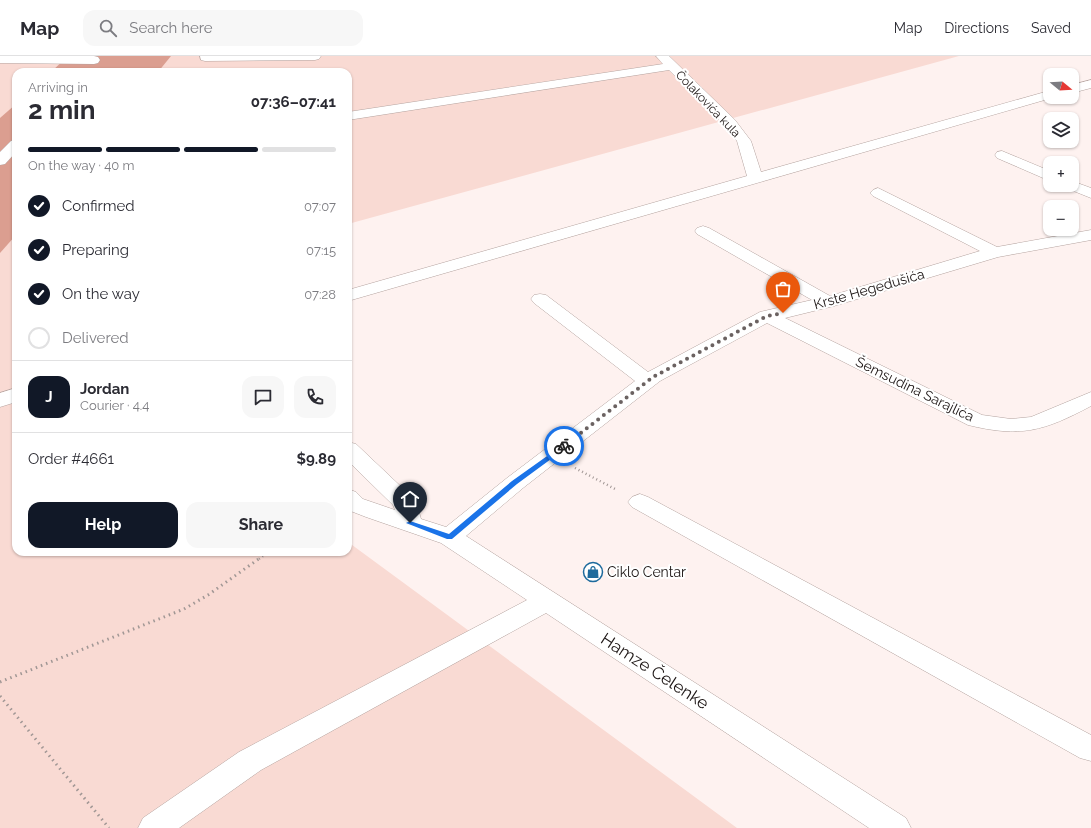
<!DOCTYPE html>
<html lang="en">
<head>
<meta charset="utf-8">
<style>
	body { margin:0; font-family:Raleway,sans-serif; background:#f7f7f7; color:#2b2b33; height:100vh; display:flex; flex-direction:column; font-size:15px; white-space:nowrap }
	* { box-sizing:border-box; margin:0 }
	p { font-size:13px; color:#7c7c81 }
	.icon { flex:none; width:22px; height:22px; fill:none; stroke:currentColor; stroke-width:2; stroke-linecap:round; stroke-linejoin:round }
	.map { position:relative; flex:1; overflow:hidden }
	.side { position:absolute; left:12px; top:12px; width:340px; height:488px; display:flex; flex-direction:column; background:#fff; border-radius:12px; box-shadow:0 1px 3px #0004 }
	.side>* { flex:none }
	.needle { width:26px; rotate:108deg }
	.tools { position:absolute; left:1043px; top:12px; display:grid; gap:8px }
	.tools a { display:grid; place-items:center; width:36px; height:36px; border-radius:8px; background:#fff; box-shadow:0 1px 3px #0004; font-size:20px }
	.pin { position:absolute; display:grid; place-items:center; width:34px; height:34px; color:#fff; margin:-41px -17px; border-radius:50% 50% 50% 0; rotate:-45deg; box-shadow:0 0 4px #0007 }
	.pin .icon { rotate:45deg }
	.courier { position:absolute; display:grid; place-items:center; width:40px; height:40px; margin:-20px; border:3px solid #1a73e8; border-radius:50%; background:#fff; color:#222; box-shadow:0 1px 5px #0007 }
	.head em { font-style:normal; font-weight:700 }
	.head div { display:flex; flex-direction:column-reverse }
	.head { display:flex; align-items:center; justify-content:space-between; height:68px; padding:0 16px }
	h1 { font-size:26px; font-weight:700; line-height:30px }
	.bar { display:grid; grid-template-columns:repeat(4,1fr); gap:6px 4px; align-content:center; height:48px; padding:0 16px }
	.bar i { height:5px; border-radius:3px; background:#e1e1e2 }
	.bar .on { background:#111827 }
	.bar p { grid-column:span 4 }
	.line { display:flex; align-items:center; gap:10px; padding:0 16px; border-top:1px solid #e1e1e2 }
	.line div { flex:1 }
	.round { display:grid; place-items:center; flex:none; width:42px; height:42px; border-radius:12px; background:#f7f7f7 }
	ol { padding:0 16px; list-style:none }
	li { display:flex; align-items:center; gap:12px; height:44px }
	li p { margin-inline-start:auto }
	li .icon { padding:4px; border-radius:50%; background:#111827; color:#fff; stroke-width:4 }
	li:last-child { color:#7c7c81 }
	li i { width:22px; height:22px; border:2px solid #e1e1e2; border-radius:50% }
	.action { display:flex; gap:8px; margin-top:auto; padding:8px 16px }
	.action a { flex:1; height:46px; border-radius:12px; background:#111827; color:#fff; font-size:16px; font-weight:700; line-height:46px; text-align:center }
	.action a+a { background:#f7f7f7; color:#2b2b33 }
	header { display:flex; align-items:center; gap:24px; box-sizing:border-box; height:56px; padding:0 20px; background:#fff; border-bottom:1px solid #e1e1e2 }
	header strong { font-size:19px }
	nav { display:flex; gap:22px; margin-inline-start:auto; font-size:14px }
	.search { width:280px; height:36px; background:#f7f7f7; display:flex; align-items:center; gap:10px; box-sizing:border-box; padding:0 14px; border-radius:12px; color:#7c7c81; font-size:15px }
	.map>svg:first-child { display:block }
	.green { fill:#f9dad3 }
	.forest { fill:#db9e90 }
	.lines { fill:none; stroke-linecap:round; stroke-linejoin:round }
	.minor-casing { stroke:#b4a39f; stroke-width:1 }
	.path-far1 { stroke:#a19795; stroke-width:2.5; stroke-dasharray:1 3; stroke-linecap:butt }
	.path { stroke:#a19795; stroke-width:3; stroke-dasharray:1.5 4; stroke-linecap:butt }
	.minor { fill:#fff; fill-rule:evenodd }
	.route { fill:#1a73e8 }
	.done { stroke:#6b6261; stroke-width:4; stroke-dasharray:0 7.2 }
	.labels { text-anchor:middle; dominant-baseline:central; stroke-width:4; stroke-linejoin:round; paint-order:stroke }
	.far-street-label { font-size:12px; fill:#1c1514; stroke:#fff }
	.street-label { font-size:14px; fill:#1c1514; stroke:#fff }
	.poi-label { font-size:14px; fill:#1c1514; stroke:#fff; text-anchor:start }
	.near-street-label { font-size:17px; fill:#1c1514; stroke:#fff }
</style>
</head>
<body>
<header>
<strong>Map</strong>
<div class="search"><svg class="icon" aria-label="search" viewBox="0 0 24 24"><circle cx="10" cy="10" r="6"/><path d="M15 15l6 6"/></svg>Search here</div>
<nav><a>Map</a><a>Directions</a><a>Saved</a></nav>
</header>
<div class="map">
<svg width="1091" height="772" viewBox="0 0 1091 772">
	<rect width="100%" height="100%" fill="#fef2f0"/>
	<!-- green -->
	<path class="green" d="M0,0H959L348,168V16H16V496H348V486L737,772H0Z"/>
	<!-- forest -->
	<g class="forest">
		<path d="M68,0H171L158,16H51Z"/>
		<path d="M16,48V179L0,197V62Z"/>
	</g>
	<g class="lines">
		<!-- minor casing -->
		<g class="minor-casing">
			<g id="minor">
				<path d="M0,0H94L98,1L100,4L98,7L94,8L0,7Z"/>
				<path d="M200,0H321L319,3L315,4L205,5L201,4Z"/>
				<path d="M656,0H669L735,64L751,85L761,116L1045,36L1050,35V41H1055L348,245V234L747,120L737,85L725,70L669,14L348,64V56L663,8Z"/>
				<path d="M1091,24V32L1072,37V29Z"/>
				<path d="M16,84V96L5,108L0,109V96L11,85Z"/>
				<path d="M1002,95L1050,115V125L997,102L995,99L997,96Z"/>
				<path d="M1072,125L1091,132V142L1066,132L1063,129H1072Z"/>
				<path d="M878,132L997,191L1091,174V184L998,201L834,250L785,262L982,359L1011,363L1031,361L1091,336V350C1044,375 1021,382 968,369L767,267L660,325L523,432L466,480L906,762L911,772H869L546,557L261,714L179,772H138L143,762L239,696L527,544L441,487L366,461L348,454V433L356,436L363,443L395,454L393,449L348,405V386L356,388L412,441L416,446L421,463L446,471L507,422L635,325L534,247L531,243L534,239L540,238L546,239L648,316L760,256L812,244L697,178L695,175L697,172L703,170L709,172L830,240L980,195L873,140L870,137L873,134Z"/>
				<path d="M16,332V346L0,351V337Z"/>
				<path d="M640,438L648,441L1091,679V705L1080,702L632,451L628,446L632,441Z"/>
			</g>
		</g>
		<!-- path-far1 -->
		<g class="path-far1">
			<path d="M575,412L617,434"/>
			<path d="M259,503L268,496"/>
		</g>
		<!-- path -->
		<g class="path">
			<path d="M0,626L184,553L208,539L260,502"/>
			<path d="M0,640L109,772"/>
		</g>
		<!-- minor -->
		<use href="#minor" class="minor"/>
	</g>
	<!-- route -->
	<path class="route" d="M564,388L567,390L566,392L517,428L452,483H447L406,467L410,465L449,478L512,425Z"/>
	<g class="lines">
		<!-- done -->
		<path class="done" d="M564,390L653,321L767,260L783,257"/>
	</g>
	<!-- icons -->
	<defs>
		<g id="shop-ring" transform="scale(1)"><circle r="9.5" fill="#fff" stroke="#1d6a9c" stroke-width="1.5"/><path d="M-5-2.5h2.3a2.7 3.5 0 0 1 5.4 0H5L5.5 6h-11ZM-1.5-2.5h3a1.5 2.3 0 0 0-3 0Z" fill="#1d6a9c"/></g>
	</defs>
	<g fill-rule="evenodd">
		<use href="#shop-ring" x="593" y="516"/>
	</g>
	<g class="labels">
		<!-- far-street labels -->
		<g class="far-street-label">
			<text transform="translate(708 48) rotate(46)">Čolakovića kula</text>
		</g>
		<!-- street labels -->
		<g class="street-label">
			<text transform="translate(869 233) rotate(-16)">Krste Hegedušića</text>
			<text transform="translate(915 333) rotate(26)">Šemsudina Sarajlića</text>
		</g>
		<!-- poi labels -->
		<g class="poi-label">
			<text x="607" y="516">Ciklo Centar</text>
		</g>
		<!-- near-street labels -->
		<g class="near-street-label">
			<text transform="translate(655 615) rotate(33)">Hamze Čelenke</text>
		</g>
	</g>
</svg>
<div class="tools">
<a><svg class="needle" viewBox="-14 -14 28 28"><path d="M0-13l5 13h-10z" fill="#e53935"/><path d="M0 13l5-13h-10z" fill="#7c7c81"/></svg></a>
<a><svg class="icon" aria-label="layers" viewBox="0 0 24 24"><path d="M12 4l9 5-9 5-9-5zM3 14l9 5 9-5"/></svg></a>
<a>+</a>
<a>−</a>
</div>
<div class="pin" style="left:783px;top:257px;background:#ea580c"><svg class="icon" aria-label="bag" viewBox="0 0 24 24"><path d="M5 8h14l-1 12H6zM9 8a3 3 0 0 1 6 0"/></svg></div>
<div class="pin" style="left:410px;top:467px;background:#1f2937"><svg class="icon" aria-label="home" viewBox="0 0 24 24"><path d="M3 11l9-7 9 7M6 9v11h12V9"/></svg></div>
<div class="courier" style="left:564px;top:390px"><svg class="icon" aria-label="bike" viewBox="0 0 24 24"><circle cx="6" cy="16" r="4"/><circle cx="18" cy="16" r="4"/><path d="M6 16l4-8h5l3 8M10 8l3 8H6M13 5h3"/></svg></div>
<section class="side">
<div class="head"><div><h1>2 min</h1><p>Arriving in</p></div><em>07:36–07:41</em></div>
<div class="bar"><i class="on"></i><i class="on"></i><i class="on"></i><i></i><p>On the way · 40 m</p></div>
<ol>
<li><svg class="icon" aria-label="check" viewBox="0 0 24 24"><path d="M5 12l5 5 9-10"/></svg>Confirmed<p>07:07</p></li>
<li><svg class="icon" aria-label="check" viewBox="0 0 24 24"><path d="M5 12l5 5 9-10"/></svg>Preparing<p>07:15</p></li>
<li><svg class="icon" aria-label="check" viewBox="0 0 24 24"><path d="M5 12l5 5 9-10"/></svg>On the way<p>07:28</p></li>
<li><i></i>Delivered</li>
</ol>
<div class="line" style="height:72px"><b class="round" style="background:#111827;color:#fff">J</b><div><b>Jordan</b><p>Courier · 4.4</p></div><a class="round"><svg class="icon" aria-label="chat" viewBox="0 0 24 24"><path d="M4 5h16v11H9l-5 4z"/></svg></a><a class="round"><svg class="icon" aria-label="phone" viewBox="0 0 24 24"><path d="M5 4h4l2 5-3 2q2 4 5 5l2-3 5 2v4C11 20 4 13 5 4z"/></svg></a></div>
<div class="line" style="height:52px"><div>Order #4661</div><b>$9.89</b></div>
<div class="action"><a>Help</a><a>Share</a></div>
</section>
</div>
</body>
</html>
